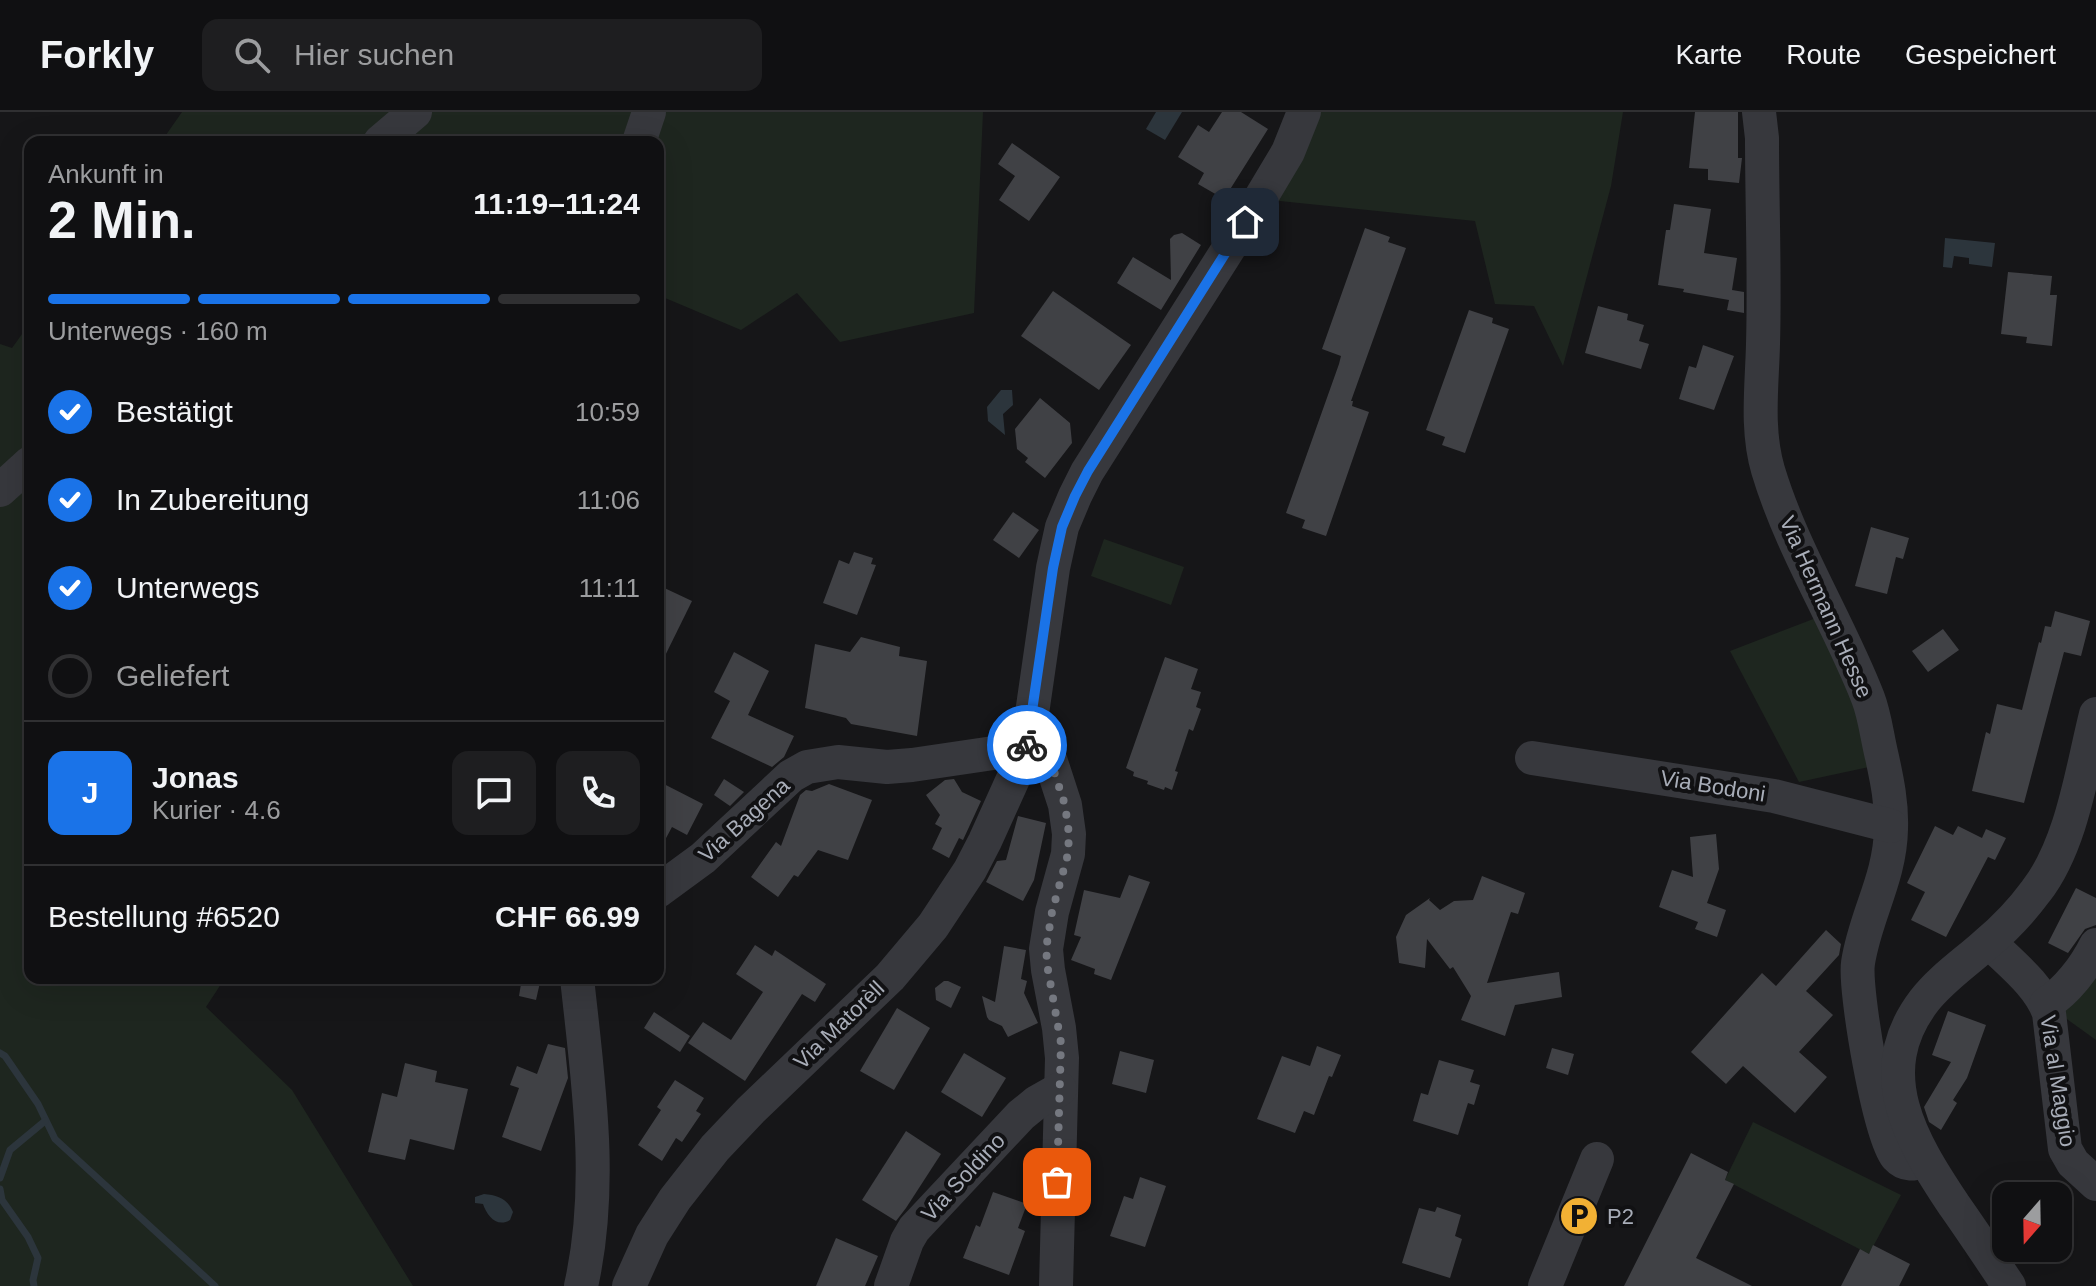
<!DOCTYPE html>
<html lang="de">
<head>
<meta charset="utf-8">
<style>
	body { margin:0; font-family:Arial,sans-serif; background:#1e1e20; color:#f1f3f6; height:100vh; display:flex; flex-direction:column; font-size:30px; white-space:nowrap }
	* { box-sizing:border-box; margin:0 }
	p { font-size:26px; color:#9c9d9f }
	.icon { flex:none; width:44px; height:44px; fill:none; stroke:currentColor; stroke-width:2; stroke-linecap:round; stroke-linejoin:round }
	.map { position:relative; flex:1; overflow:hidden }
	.side { position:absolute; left:24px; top:24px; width:640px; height:848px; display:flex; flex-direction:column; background:#101012; border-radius:16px; box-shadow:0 8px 32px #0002,0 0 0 2px #303032 }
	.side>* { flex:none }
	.needle { width:52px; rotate:200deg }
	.controls { position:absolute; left:1992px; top:1070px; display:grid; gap:16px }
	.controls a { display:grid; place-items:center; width:80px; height:80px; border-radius:16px; background:#101012; box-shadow:0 8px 32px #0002,0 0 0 2px #303032; font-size:40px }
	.pin { position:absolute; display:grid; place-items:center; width:68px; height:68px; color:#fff; margin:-34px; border-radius:16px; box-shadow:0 4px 12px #0006 }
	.courier { position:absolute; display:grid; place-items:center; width:80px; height:80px; margin:-40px; border:6px solid #1a73e8; border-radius:50%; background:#fff; color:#222; box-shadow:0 2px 10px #0007 }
	.overview em { font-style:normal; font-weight:700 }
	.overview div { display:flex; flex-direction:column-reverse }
	.overview { display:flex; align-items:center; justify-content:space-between; height:136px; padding:0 24px }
	h1 { font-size:52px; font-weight:700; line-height:60px }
	.bar { display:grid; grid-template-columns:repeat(4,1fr); gap:12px 8px; align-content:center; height:96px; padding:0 24px }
	.bar i { height:10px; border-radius:6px; background:#303032 }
	.bar .current { background:#1a73e8 }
	.bar p { grid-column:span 4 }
	.line { display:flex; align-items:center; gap:20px; padding:0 24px; border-top:2px solid #303032 }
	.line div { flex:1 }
	.round { display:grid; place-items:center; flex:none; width:84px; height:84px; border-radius:16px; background:#1e1e20 }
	ol { padding:0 24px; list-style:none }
	li { display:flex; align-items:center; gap:24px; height:88px }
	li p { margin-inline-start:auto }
	li .icon { padding:8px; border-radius:50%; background:#1a73e8; color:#fff; stroke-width:4 }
	li:last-child { color:#9c9d9f }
	li i { width:44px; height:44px; border:4px solid #303032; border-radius:50% }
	header { display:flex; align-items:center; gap:48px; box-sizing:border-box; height:112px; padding:0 40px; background:#101012; border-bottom:2px solid #303032 }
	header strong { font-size:38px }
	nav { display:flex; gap:44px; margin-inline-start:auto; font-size:28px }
	.search { width:560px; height:72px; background:#1e1e20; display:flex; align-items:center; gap:20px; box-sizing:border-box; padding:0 28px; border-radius:16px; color:#9c9d9f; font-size:30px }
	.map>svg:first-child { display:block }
	.green { fill:#1e261f }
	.water { fill:#2c353c }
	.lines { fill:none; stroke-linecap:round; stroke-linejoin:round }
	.stream { stroke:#2c353c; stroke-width:7 }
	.building { fill:#404145 }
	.minor { stroke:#37383d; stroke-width:34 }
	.done { stroke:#757880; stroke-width:8; stroke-dasharray:0 14.4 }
	.route { stroke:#1a73e8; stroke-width:10 }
	.labels { text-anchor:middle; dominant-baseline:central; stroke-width:8; stroke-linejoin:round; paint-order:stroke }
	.street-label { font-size:22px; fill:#a8adb8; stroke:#111113 }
	.poi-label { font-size:22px; fill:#a8adb8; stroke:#111113; text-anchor:start }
</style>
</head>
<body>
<header>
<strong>Forkly</strong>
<div class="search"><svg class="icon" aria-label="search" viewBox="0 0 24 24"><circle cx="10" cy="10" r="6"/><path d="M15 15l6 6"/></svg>Hier suchen</div>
<nav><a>Karte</a><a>Route</a><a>Gespeichert</a></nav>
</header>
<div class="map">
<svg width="2096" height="1174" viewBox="0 0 2096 1174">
	<rect width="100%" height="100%" fill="#161618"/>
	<!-- green -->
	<g class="green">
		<path d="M182,0H983L974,201L840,230L797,181L741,218L658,183V30H161Z"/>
		<path d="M1304,0H1623L1611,74L1563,254L1534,194L1495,192L1475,109L1260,87Z"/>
		<path d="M30,211V866H225L206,895L292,978L413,1174H0V232L12,236Z"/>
		<path d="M1104,427L1184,455L1171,493L1091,464Z"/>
		<path d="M1829,501L1883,652L1799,670L1730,539Z"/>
		<path d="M2096,833V928L2046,892Z"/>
		<path d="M1753,1010L1901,1083L1869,1142L1725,1068Z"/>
	</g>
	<!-- water -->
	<g class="water">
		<path d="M1156,0H1182L1165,28L1146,17Z"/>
		<path d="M1945,126L1995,131L1992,155L1969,152V146L1954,144L1952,156L1943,155Z"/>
		<path d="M1001,278H1012L1013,293L1003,302L1005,323L988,309L987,295Z"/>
		<path d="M484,1082C497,1083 508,1087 513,1100L510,1108C497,1116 487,1104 483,1092L475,1091V1085Z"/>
	</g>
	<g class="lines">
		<!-- stream -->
		<g class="stream">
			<path d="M0,941L5,944L38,992L55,1027L215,1174"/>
			<path d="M0,1066L10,1038L45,1009"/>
			<path d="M0,1077L2,1088L28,1125L38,1146L33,1168L34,1174"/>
		</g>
	</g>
	<!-- building -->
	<g class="building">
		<path d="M1222,0H1241L1268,17L1224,87L1198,72L1204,61L1178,45L1198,13L1209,20Z"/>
		<path d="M1695,0H1738V46H1742L1739,71L1708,68V57L1689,56Z"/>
		<path d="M1012,31L1060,65L1029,109L999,88L1015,64L998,52Z"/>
		<path d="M1674,92L1711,97L1704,141L1737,146L1732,178L1744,180V201L1727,198L1729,188L1683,180L1684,177L1658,173L1666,118H1670Z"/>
		<path d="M1365,116L1390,125L1388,130L1406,136L1351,289H1353L1352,294L1369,300L1326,424L1302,416L1305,408L1286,401L1339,252L1341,244L1322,237Z"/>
		<path d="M1182,121L1201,133L1161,198L1117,171L1133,145L1171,168L1170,127L1174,123Z"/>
		<path d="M2008,160L2052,164L2050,183H2057L2052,234L2026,231L2027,225L2001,222Z"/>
		<path d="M1053,179L1131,233L1099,278L1021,224Z"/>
		<path d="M1598,194L1628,202L1627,208L1644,213L1639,229L1649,232L1641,257L1585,241Z"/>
		<path d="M1469,198L1493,206L1492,211L1509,217L1465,341L1442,333L1445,325L1426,318Z"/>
		<path d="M1703,233L1734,244L1714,298L1679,287L1689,254L1696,256Z"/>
		<path d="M1040,286L1070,311L1072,331L1045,366L1025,350L1028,346L1017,337L1015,317Z"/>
		<path d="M1013,400L1039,418L1019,446L993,428Z"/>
		<path d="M1871,415L1909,426L1903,447L1896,445L1887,482L1855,474Z"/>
		<path d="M854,440L873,446L871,452L876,453L857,503L823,491L839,448L849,452Z"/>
		<path d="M658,473L692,489L658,558Z"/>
		<path d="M2055,499L2090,509L2081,544L2064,540L2024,691L1972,679L1986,620L1990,622L1997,592L2022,598L2039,530L2041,531L2045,514L2051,515Z"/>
		<path d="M1943,517L1959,538L1928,560L1912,539Z"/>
		<path d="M861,525L900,535L899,544L927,549L917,624L851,612L846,606L805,596L815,532L850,540Z"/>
		<path d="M734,540L769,559L748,603L794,624L784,645L772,655L711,626L730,589L714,580Z"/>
		<path d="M1165,545L1198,557L1191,577L1201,580L1196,595L1201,597L1193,619L1189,617L1175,659L1178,660L1172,678L1165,675L1164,678L1147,672L1148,669L1133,664L1134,660L1126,656Z"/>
		<path d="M724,667L744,680L730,694L714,683Z"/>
		<path d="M954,667L962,680L981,689L963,728L959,726L949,746L932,737L942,716L935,712L940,703L926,683L945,668Z"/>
		<path d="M658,669L703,692L687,723L672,715L658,741Z"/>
		<path d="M829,672L872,688L848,748L818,738L798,765L794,763L778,785L751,765L776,730L781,734L800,683L806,678L812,679Z"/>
		<path d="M1018,704L1046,711L1034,768L1023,789L986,770L997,749L1006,748Z"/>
		<path d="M1935,714L1953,723L1958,714L1982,726L1986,717L2006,726L1995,748L1988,745L1946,825L1911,808L1925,780L1907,771Z"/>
		<path d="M1716,722L1719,757L1707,791L1726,798L1717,825L1695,817L1698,810L1659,795L1672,758L1693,765L1690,725Z"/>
		<path d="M1129,763L1150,770L1111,868L1094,862L1095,857L1071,848L1081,825L1074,823L1084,778L1120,786Z"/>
		<path d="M1482,764L1525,781L1518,802L1511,800L1487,871L1559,860L1562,885L1515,893L1505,924L1461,908L1471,884L1453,855L1450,857L1427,827L1425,856L1399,851L1396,825L1406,803L1430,786L1429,788L1440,798L1454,789L1473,788Z"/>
		<path d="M2076,776L2096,786V813L2085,817L2068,841L2048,831Z"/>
		<path d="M1826,818L1841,832L1839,843L1806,879L1833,903L1799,940L1827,965L1795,1001L1743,954L1726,972L1691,940L1762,861L1776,874Z"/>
		<path d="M755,833L772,844L775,838L826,872L815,890L802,882L745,969L688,931L703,910L731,928L763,880L736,862Z"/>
		<path d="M1004,834L1026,838L1021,867L1027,869L1024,881L1038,911L1008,925L1002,914L989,908L987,905L982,884L995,890Z"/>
		<path d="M522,866H541L536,888L519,884Z"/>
		<path d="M944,869H948L961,875L951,896L936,888L935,876Z"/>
		<path d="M897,896L930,916L894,978L860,959Z"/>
		<path d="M1948,899L1986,913L1967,966L1953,988L1957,991L1941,1018L1929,1010L1924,995L1951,950L1932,943Z"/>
		<path d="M654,900L690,924L680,940L644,916Z"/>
		<path d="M548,932L565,936L568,966L541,1039L502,1025L519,976L510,973L517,954L537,962Z"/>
		<path d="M1317,934L1341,943L1332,965L1329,964L1314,1003L1304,999L1295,1021L1257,1007L1282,944L1310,954Z"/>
		<path d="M1552,936L1574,942L1568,963L1546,956Z"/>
		<path d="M1120,939L1154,948L1146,981L1112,972Z"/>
		<path d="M964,941L1006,966L982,1005L941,980Z"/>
		<path d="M1439,948L1474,958L1470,970L1480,973L1474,993L1468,991L1458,1023L1413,1009L1421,981L1428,983Z"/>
		<path d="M405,951L437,959L435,970L468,977L454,1038L410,1027L405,1048L368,1040L382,981L397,985Z"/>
		<path d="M675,968L704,986L696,999L701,1002L682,1030L676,1026L662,1049L638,1033L661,998L657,995Z"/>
		<path d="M906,1019L941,1042L906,1096L896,1109L862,1088Z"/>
		<path d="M1691,1041L1728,1060L1725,1068L1734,1072L1696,1146L1752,1174H1624Z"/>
		<path d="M1140,1065L1166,1074L1145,1135L1110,1124L1124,1084L1133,1087Z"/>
		<path d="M993,1080L1027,1092L1018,1116L1025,1119L1009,1163L963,1146L976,1113L980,1115Z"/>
		<path d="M1437,1095L1461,1103L1455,1124L1462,1127L1450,1166L1402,1151L1419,1096L1435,1100Z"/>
		<path d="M836,1126L878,1144L865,1174H816Z"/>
		<path d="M1873,1133L1910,1152L1899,1174H1841L1860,1137L1869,1142Z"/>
	</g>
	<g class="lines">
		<!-- minor -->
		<g class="minor">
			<path d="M1759,0L1762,26C1762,94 1765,163 1763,232C1762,274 1756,317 1768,358C1792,438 1838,509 1868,586C1875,604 1877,625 1882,645C1887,668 1892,692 1891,717C1890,767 1865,804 1858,851C1854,878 1880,1028 1897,1045C1905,1054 1914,1052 1925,1049"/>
			<path d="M380,30L415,0"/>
			<path d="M639,30L649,0"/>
			<path d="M0,378L30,351"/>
			<path d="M1532,646L1774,684L1891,714"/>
			<path d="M658,779L703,746L791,664L807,655L838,650L887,655L912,653L1027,636L1046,644L1051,650L1065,693L1069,722L1068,742L1052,800L1046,837L1048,858L1059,916L1062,946L1056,1174"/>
			<path d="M1989,830C2010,851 2039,873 2049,901L2065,1037L2073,1051L2096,1072"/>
			<path d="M577,866C588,969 604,1072 581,1174"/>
			<path d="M2046,892C2067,879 2085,855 2096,833"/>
			<path d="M629,1174L652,1123L675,1087L715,1036L751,998L890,865L933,814L970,758L985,729L1027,636L1053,456L1062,415L1075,384L1087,360L1260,87L1288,40L1304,0"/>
			<path d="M891,1174L907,1129L914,1117L1021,1003L1037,990L1060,977"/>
			<path d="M1545,1174L1597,1047"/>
			<path d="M2009,1174C1991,1147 1973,1120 1954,1093C1912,1030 1869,961 1924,889C1941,867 1965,851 1986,832C2004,817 2022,798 2036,779C2072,733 2082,658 2096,602"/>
		</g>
	</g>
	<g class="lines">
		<!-- done -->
		<path class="done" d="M1027,633V636L1046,644L1051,650L1065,693L1069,722L1068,742L1052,800L1046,837L1048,858L1061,931L1057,1070"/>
		<!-- route -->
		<path class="route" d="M1027,633L1053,456L1062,415L1075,384L1088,359L1245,110"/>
	</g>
	<!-- icons -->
	<defs>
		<g id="parking-disc" transform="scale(2)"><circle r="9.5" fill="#f2b134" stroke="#111113"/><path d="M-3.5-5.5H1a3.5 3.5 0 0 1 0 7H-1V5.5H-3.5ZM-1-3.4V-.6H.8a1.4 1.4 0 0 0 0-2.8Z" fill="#111"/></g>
	</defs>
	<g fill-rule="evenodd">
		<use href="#parking-disc" x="1579" y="1104"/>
	</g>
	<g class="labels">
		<!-- street labels -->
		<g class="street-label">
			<text transform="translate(1826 495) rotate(66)">Via Hermann Hesse</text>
			<text transform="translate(1713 674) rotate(9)">Via Bodoni</text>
			<text transform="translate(744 708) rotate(-42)">Via Bagena</text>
			<text transform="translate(839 913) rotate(-44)">Via Matorèll</text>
			<text transform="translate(2058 969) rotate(81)">Via al Maggio</text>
			<text transform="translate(963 1065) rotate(-47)">Via Soldino</text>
		</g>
		<!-- poi labels -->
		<g class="poi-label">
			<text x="1607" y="1104">P2</text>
		</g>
	</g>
</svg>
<div class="controls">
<a><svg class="needle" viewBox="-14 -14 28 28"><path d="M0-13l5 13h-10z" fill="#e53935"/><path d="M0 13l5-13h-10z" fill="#9c9d9f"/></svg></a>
</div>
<div class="pin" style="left:1057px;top:1070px;background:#ea580c"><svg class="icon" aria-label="bag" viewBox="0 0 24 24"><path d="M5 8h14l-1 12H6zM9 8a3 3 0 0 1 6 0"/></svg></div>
<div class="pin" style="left:1245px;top:110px;background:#1f2937"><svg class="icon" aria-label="home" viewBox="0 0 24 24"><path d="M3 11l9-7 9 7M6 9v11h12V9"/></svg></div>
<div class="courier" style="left:1027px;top:633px"><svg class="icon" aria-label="bike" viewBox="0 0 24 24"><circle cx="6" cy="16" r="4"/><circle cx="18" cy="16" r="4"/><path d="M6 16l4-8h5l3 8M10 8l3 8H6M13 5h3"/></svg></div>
<section class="side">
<div class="overview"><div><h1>2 Min.</h1><p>Ankunft in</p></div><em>11:19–11:24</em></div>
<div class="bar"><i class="current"></i><i class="current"></i><i class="current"></i><i></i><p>Unterwegs · 160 m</p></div>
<ol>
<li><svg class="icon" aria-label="check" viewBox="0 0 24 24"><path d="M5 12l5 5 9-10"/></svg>Bestätigt<p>10:59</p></li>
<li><svg class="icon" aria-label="check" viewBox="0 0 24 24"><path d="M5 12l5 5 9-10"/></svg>In Zubereitung<p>11:06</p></li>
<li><svg class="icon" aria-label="check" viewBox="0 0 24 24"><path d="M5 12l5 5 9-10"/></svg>Unterwegs<p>11:11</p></li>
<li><i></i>Geliefert</li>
</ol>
<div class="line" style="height:144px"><b class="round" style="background:#1a73e8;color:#fff">J</b><div><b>Jonas</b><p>Kurier · 4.6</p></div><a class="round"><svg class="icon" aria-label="chat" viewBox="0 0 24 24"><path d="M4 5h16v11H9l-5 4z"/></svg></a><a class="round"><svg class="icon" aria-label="phone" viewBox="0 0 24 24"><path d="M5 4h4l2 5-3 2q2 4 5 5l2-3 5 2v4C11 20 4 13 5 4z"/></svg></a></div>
<div class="line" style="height:104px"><div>Bestellung #6520</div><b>CHF 66.99</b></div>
</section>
</div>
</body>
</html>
